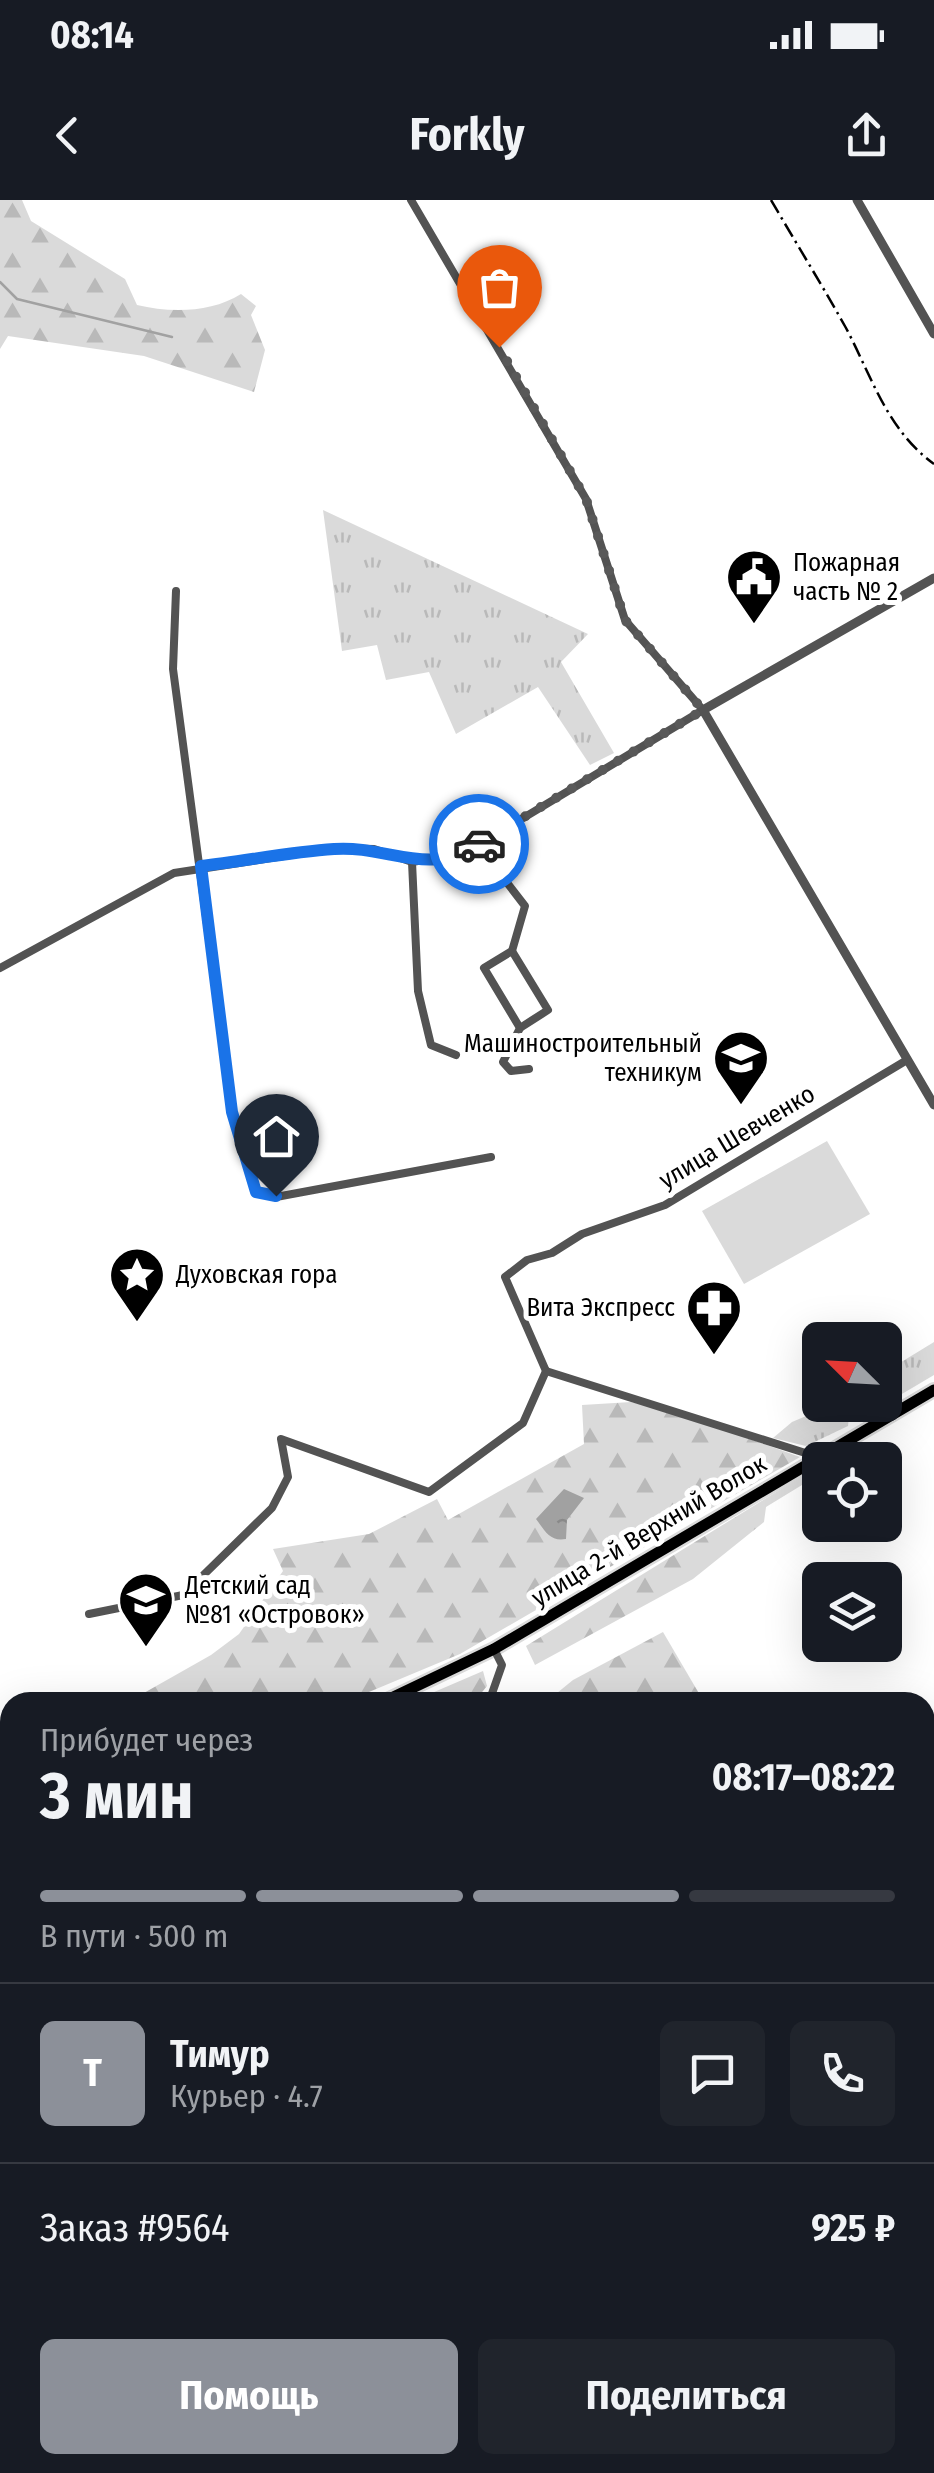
<!DOCTYPE html>
<html lang="ru">
<head>
<meta charset="utf-8">
<style>
	body { margin:0; font-family:"Fira Sans Condensed",sans-serif; background:#20242c; color:#f1f3f6; height:100vh; display:flex; flex-direction:column; font-size:38px; white-space:nowrap }
	* { box-sizing:border-box; margin:0 }
	p { font-size:32px; color:#9ea1a6 }
	.icon { flex:none; width:55px; height:55px; fill:none; stroke:currentColor; stroke-width:2; stroke-linecap:round; stroke-linejoin:round }
	.map { position:relative; flex:1; overflow:hidden }
	.panel { position:absolute; left:0px; top:1492px; width:935px; height:782px; display:flex; flex-direction:column; background:#171b24; border-radius:30px 30px 0 0; box-shadow:0 10px 40px #0002 }
	.panel>* { flex:none }
	.needle { width:65px; rotate:294deg }
	.tools { position:absolute; left:802px; top:1122px; display:grid; gap:20px }
	.tools a { display:grid; place-items:center; width:100px; height:100px; border-radius:15px; background:#171b24; box-shadow:0 10px 40px #0002; font-size:50px }
	.pin { position:absolute; display:grid; place-items:center; width:85px; height:85px; color:#fff; margin:-102px -42px; border-radius:50% 50% 50% 0; rotate:-45deg; box-shadow:0 0 10px #0007 }
	.pin .icon { rotate:45deg }
	.courier { position:absolute; display:grid; place-items:center; width:100px; height:100px; margin:-50px; border:8px solid #1a73e8; border-radius:50%; background:#fff; color:#222; box-shadow:0 2px 12px #0007 }
	.head em { font-style:normal; font-weight:700 }
	.head div { display:flex; flex-direction:column-reverse }
	.head { display:flex; align-items:center; justify-content:space-between; height:170px; padding:0 40px }
	h1 { font-size:65px; font-weight:700; line-height:75px }
	.bar { display:grid; grid-template-columns:repeat(4,1fr); gap:15px 10px; align-content:center; height:120px; padding:0 40px }
	.bar i { height:12px; border-radius:8px; background:#363941 }
	.bar .on { background:#8c9099 }
	.bar p { grid-column:span 4 }
	.line { display:flex; align-items:center; gap:25px; padding:0 40px; border-top:2px solid #363941 }
	.line div { flex:1 }
	.round { display:grid; place-items:center; flex:none; width:105px; height:105px; border-radius:15px; background:#20242c }
	.action { display:flex; gap:20px; margin-top:auto; padding:20px 40px }
	.action a { flex:1; height:115px; border-radius:15px; background:#8c9099; color:#fff; font-size:40px; font-weight:700; line-height:115px; text-align:center }
	.action a+a { background:#20242c; color:#f1f3f6 }
	.status { display:flex; justify-content:space-between; align-items:center; height:70px; padding:0 50px; background:#171b24; direction:ltr }
	.status svg { height:28px; fill:currentColor }
	header { display:flex; justify-content:space-between; align-items:center; height:130px; padding:0 40px; background:#171b24; font-size:45px; font-weight:700 }
	.map>svg:first-child { display:block }
	.grass { fill:url(#grass-tufts) }
	.forest { fill:url(#forest-firs) }
	.park { fill:#dadada }
	.water { fill:url(#water-ripples) }
	.lines { fill:none; stroke-linecap:round; stroke-linejoin:round }
	.stream { stroke:#a1a1a1; stroke-width:2.5 }
	.primary-casing { stroke:#dbdbdb; stroke-width:16 }
	.minor { stroke:#535353; stroke-width:8 }
	.tertiary { stroke:#535353; stroke-width:9 }
	.primary { stroke:#000; stroke-width:11 }
	.rail { stroke:#000; stroke-width:2.5; stroke-dasharray:15 5 2.5 5; stroke-linecap:butt }
	.done { stroke:#595959; stroke-width:10; stroke-dasharray:0 18 }
	.route { stroke:#1a73e8; stroke-width:12 }
	.labels { text-anchor:middle; dominant-baseline:central; stroke-width:10; stroke-linejoin:round; paint-order:stroke }
	.poi-label { font-size:25px; fill:#000; stroke:#fff; text-anchor:start }
	.street-label { font-size:25px; fill:#000; stroke:#fff }
</style>
</head>
<body>
<div class="status"><b>08:14</b><svg viewBox="0 0 49 12"><path d="M0 12V9h3v3zM5 12V6h3v6zM10 12V3h3v9zM15 12V0h3v12zM26 1h20v11H26zM47 4h2v5h-2z"/></svg></div>
<header><svg class="icon" aria-label="back" viewBox="0 0 24 24"><path d="M15 5l-7 7 7 7"/></svg>Forkly<svg class="icon" aria-label="share" viewBox="0 0 24 24"><path d="M12 15V3M7 8l5-5 5 5M5 13v7h14v-7"/></svg></header>
<div class="map">
<svg width="934" height="2273" viewBox="0 0 934 2273">
	<defs>
		<pattern id="grass-tufts" width="24" height="20" patternUnits="userSpaceOnUse" patternTransform="scale(2.5)"><rect width="24" height="20" fill="#dadada"/><path d="M3 7l-1-3M5 7V3M7 7l1-3M15 17l-1-3M17 17v-4M19 17l1-3" fill="none" stroke="#b9b9b9"/></pattern>
		<pattern id="forest-firs" width="22" height="20" patternUnits="userSpaceOnUse" patternTransform="scale(2.5)"><rect width="22" height="20" fill="#dadada"/><path d="M5 1l3.5 6h-7zM16 11l3.5 6h-7z" fill="#b9b9b9"/></pattern>
		<pattern id="water-ripples" width="26" height="14" patternUnits="userSpaceOnUse" patternTransform="scale(2.5)"><rect width="26" height="14" fill="#a1a1a1"/><path d="M2 4q2-2 4 0t4 0M15 11q2-2 4 0t4 0" fill="none" stroke="#898989"/></pattern>
	</defs>
	<rect width="100%" height="100%" fill="#fff"/>
	<!-- grass -->
	<g class="grass">
		<path d="M323,310L588,434L561,462L614,553L590,565L538,487L456,534L429,472L386,480L377,445L342,451Z"/>
		<path d="M934,1142V1175L885,1204V1172Z"/>
		<path d="M832,1205H850L848,1226L806,1246L773,1238L792,1222Z"/>
	</g>
	<!-- forest -->
	<g class="forest">
		<path d="M0,0H22L31,21L125,79L137,105C170,113 211,113 241,94L256,106L251,115L265,150L254,192L144,156L8,136L0,149Z"/>
		<path d="M631,1202L682,1214L800,1257L460,1454L345,1502H128L211,1455L239,1434L283,1371L273,1349L369,1334L437,1299L448,1320L584,1244L582,1205Z"/>
		<path d="M820,1265V1274L766,1307L764,1322L693,1379L535,1465L526,1446Z"/>
		<path d="M663,1432L704,1502H546L573,1480Z"/>
		<path d="M483,1471L487,1486L474,1502H411Z"/>
		<path d="M0,1517L10,1519V1600L0,1603Z"/>
		<path d="M10,1718V1828L0,1835V1725Z"/>
		<path d="M10,2077V2175L0,2167V2079Z"/>
		<path d="M283,2265H412L414,2272L281,2273Z"/>
		<path d="M721,2265H921L931,2273H728Z"/>
	</g>
	<!-- park -->
	<path class="park" d="M827,941L870,1014L744,1084L702,1011Z"/>
	<!-- water -->
	<path class="water" d="M564,1289L584,1298L567,1320L566,1339C550,1342 545,1331 536,1319Z"/>
	<g class="lines">
		<!-- stream -->
		<path class="stream" d="M0,82L17,99L172,137"/>
		<!-- primary casing -->
		<g class="primary-casing">
			<g id="primary">
				<path d="M383,1502L494,1449L934,1190"/>
				<path d="M0,1666L10,1663"/>
			</g>
		</g>
		<!-- minor -->
		<g class="minor">
			<path d="M411,0L586,299L625,420L703,510L465,653L412,662L418,791L431,845L456,855"/>
			<path d="M176,391L173,469L232,912L257,992L276,997L491,957"/>
			<path d="M478,645L525,706L512,751L484,768L520,828L503,862L511,871L529,869"/>
			<path d="M512,751L548,810L520,828"/>
			<path d="M0,768L174,673L336,648L374,649L412,662"/>
			<path d="M546,1171L505,1077L527,1060L552,1053L582,1034L665,1005L907,860"/>
			<path d="M546,1171L818,1257"/>
			<path d="M89,1414L183,1395L272,1308L288,1277L281,1239L429,1292L523,1223L546,1171"/>
			<path d="M489,1502L502,1465L494,1449"/>
			<path d="M0,1928H10"/>
			<path d="M0,2030L10,2027"/>
			<path d="M0,2249L10,2252"/>
			<path d="M38,2265L64,2273"/>
		</g>
		<!-- tertiary -->
		<g class="tertiary">
			<path d="M857,0L934,134"/>
			<path d="M934,378L703,510L934,905"/>
		</g>
		<!-- primary -->
		<use href="#primary" class="primary"/>
		<!-- rail -->
		<path class="rail" d="M771,0C796,43 822,85 846,128C872,177 887,230 934,264"/>
	</g>
	<g class="lines">
		<!-- done -->
		<path class="done" d="M479,644L703,510L625,420L586,299L499,147"/>
		<!-- route -->
		<path class="route" d="M276,996L256,992L232,912L201,666C245,661 290,652 334,649C388,645 428,678 479,644"/>
	</g>
	<!-- icons -->
	<defs>
		<g id="civic-pin" transform="scale(2.875)"><path d="M0 17L-7.5 6A9.5 9.5 0 1 1 7.5 6Z" fill="#000" stroke="#fff"/><path d="M-.6-6.5H3V-4.5H.6V-3L4-1V1h2V6H-6V1h2V-1L-.6-3ZM-1.2 2.5V6h2.4V2.5Z" fill="#fff"/></g>
		<g id="university-pin" transform="scale(2.875)"><path d="M0 17L-7.5 6A9.5 9.5 0 1 1 7.5 6Z" fill="#000" stroke="#fff"/><path d="M0-5L7-2L0 1L-7-2ZM-4 1L0 2.5L4 1V4Q0 6-4 4Z" fill="#fff"/></g>
		<g id="sight-pin" transform="scale(2.875)"><path d="M0 17L-7.5 6A9.5 9.5 0 1 1 7.5 6Z" fill="#000" stroke="#fff"/><path d="M0-6L1.8-2.2L6-1.7L2.9 1.2L3.7 5.4L0 3.3L-3.7 5.4L-2.9 1.2L-6-1.7L-1.8-2.2Z" fill="#fff"/></g>
		<g id="pharmacy-pin" transform="scale(2.875)"><path d="M0 17L-7.5 6A9.5 9.5 0 1 1 7.5 6Z" fill="#000" stroke="#fff"/><path d="M-2-6h4v4h4v4h-4v4h-4v-4h-4v-4h4Z" fill="#fff"/></g>
		<g id="school-pin" transform="scale(2.875)"><path d="M0 17L-7.5 6A9.5 9.5 0 1 1 7.5 6Z" fill="#000" stroke="#fff"/><path d="M0-5L7-2L0 1L-7-2ZM-4 1L0 2.5L4 1V4Q0 6-4 4Z" fill="#fff"/></g>
	</defs>
	<g fill-rule="evenodd">
		<use href="#civic-pin" x="754" y="377"/>
		<use href="#university-pin" x="741" y="858"/>
		<use href="#sight-pin" x="137" y="1075"/>
		<use href="#pharmacy-pin" x="714" y="1108"/>
		<use href="#school-pin" x="146" y="1400"/>
	</g>
	<g class="labels">
		<!-- poi labels -->
		<g class="poi-label">
			<text x="793" y="363">Пожарная<tspan x="793" dy="29">часть № 2</tspan></text>
			<text x="702" y="844" text-anchor="end">Машиностроительный<tspan x="702" dy="29">техникум</tspan></text>
			<text x="176" y="1075">Духовская гора</text>
			<text x="675" y="1108" text-anchor="end">Вита Экспресс</text>
			<text x="185" y="1386">Детский сад<tspan x="185" dy="29">№81 «Островок»</tspan></text>
		</g>
		<!-- street labels -->
		<g class="street-label">
			<text transform="translate(737 937) rotate(-31)">улица Шевченко</text>
			<text transform="translate(649 1331) rotate(-31)">улица 2-й Верхний Волок</text>
		</g>
	</g>
</svg>
<div class="tools">
<a><svg class="needle" viewBox="-14 -14 28 28"><path d="M0-13l5 13h-10z" fill="#e53935"/><path d="M0 13l5-13h-10z" fill="#9ea1a6"/></svg></a>
<a><svg class="icon" aria-label="locate" viewBox="0 0 24 24"><circle cx="12" cy="12" r="6"/><path d="M12 2v4M12 18v4M2 12h4M18 12h4"/></svg></a>
<a><svg class="icon" aria-label="layers" viewBox="0 0 24 24"><path d="M12 4l9 5-9 5-9-5zM3 14l9 5 9-5"/></svg></a>
</div>
<div class="pin" style="left:499px;top:147px;background:#ea580c"><svg class="icon" aria-label="bag" viewBox="0 0 24 24"><path d="M5 8h14l-1 12H6zM9 8a3 3 0 0 1 6 0"/></svg></div>
<div class="pin" style="left:276px;top:996px;background:#1f2937"><svg class="icon" aria-label="home" viewBox="0 0 24 24"><path d="M3 11l9-7 9 7M6 9v11h12V9"/></svg></div>
<div class="courier" style="left:479px;top:644px"><svg class="icon" aria-label="car" viewBox="0 0 24 24"><path d="M5 17H2v-5l4-1 3-4h7l3 4 3 1v5h-3M9 17h6M6 11h13"/><circle cx="7" cy="17" r="2"/><circle cx="17" cy="17" r="2"/></svg></div>
<section class="panel">
<div class="head"><div><h1>3 мин</h1><p>Прибудет через</p></div><em>08:17–08:22</em></div>
<div class="bar"><i class="on"></i><i class="on"></i><i class="on"></i><i></i><p>В пути · 500 m</p></div>
<div class="line" style="height:180px"><b class="round" style="background:#8c9099;color:#fff">Т</b><div><b>Тимур</b><p>Курьер · 4.7</p></div><a class="round"><svg class="icon" aria-label="chat" viewBox="0 0 24 24"><path d="M4 5h16v11H9l-5 4z"/></svg></a><a class="round"><svg class="icon" aria-label="phone" viewBox="0 0 24 24"><path d="M5 4h4l2 5-3 2q2 4 5 5l2-3 5 2v4C11 20 4 13 5 4z"/></svg></a></div>
<div class="line" style="height:130px"><div>Заказ #9564</div><b>925 ₽</b></div>
<div class="action"><a>Помощь</a><a>Поделиться</a></div>
</section>
</div>
</body>
</html>
